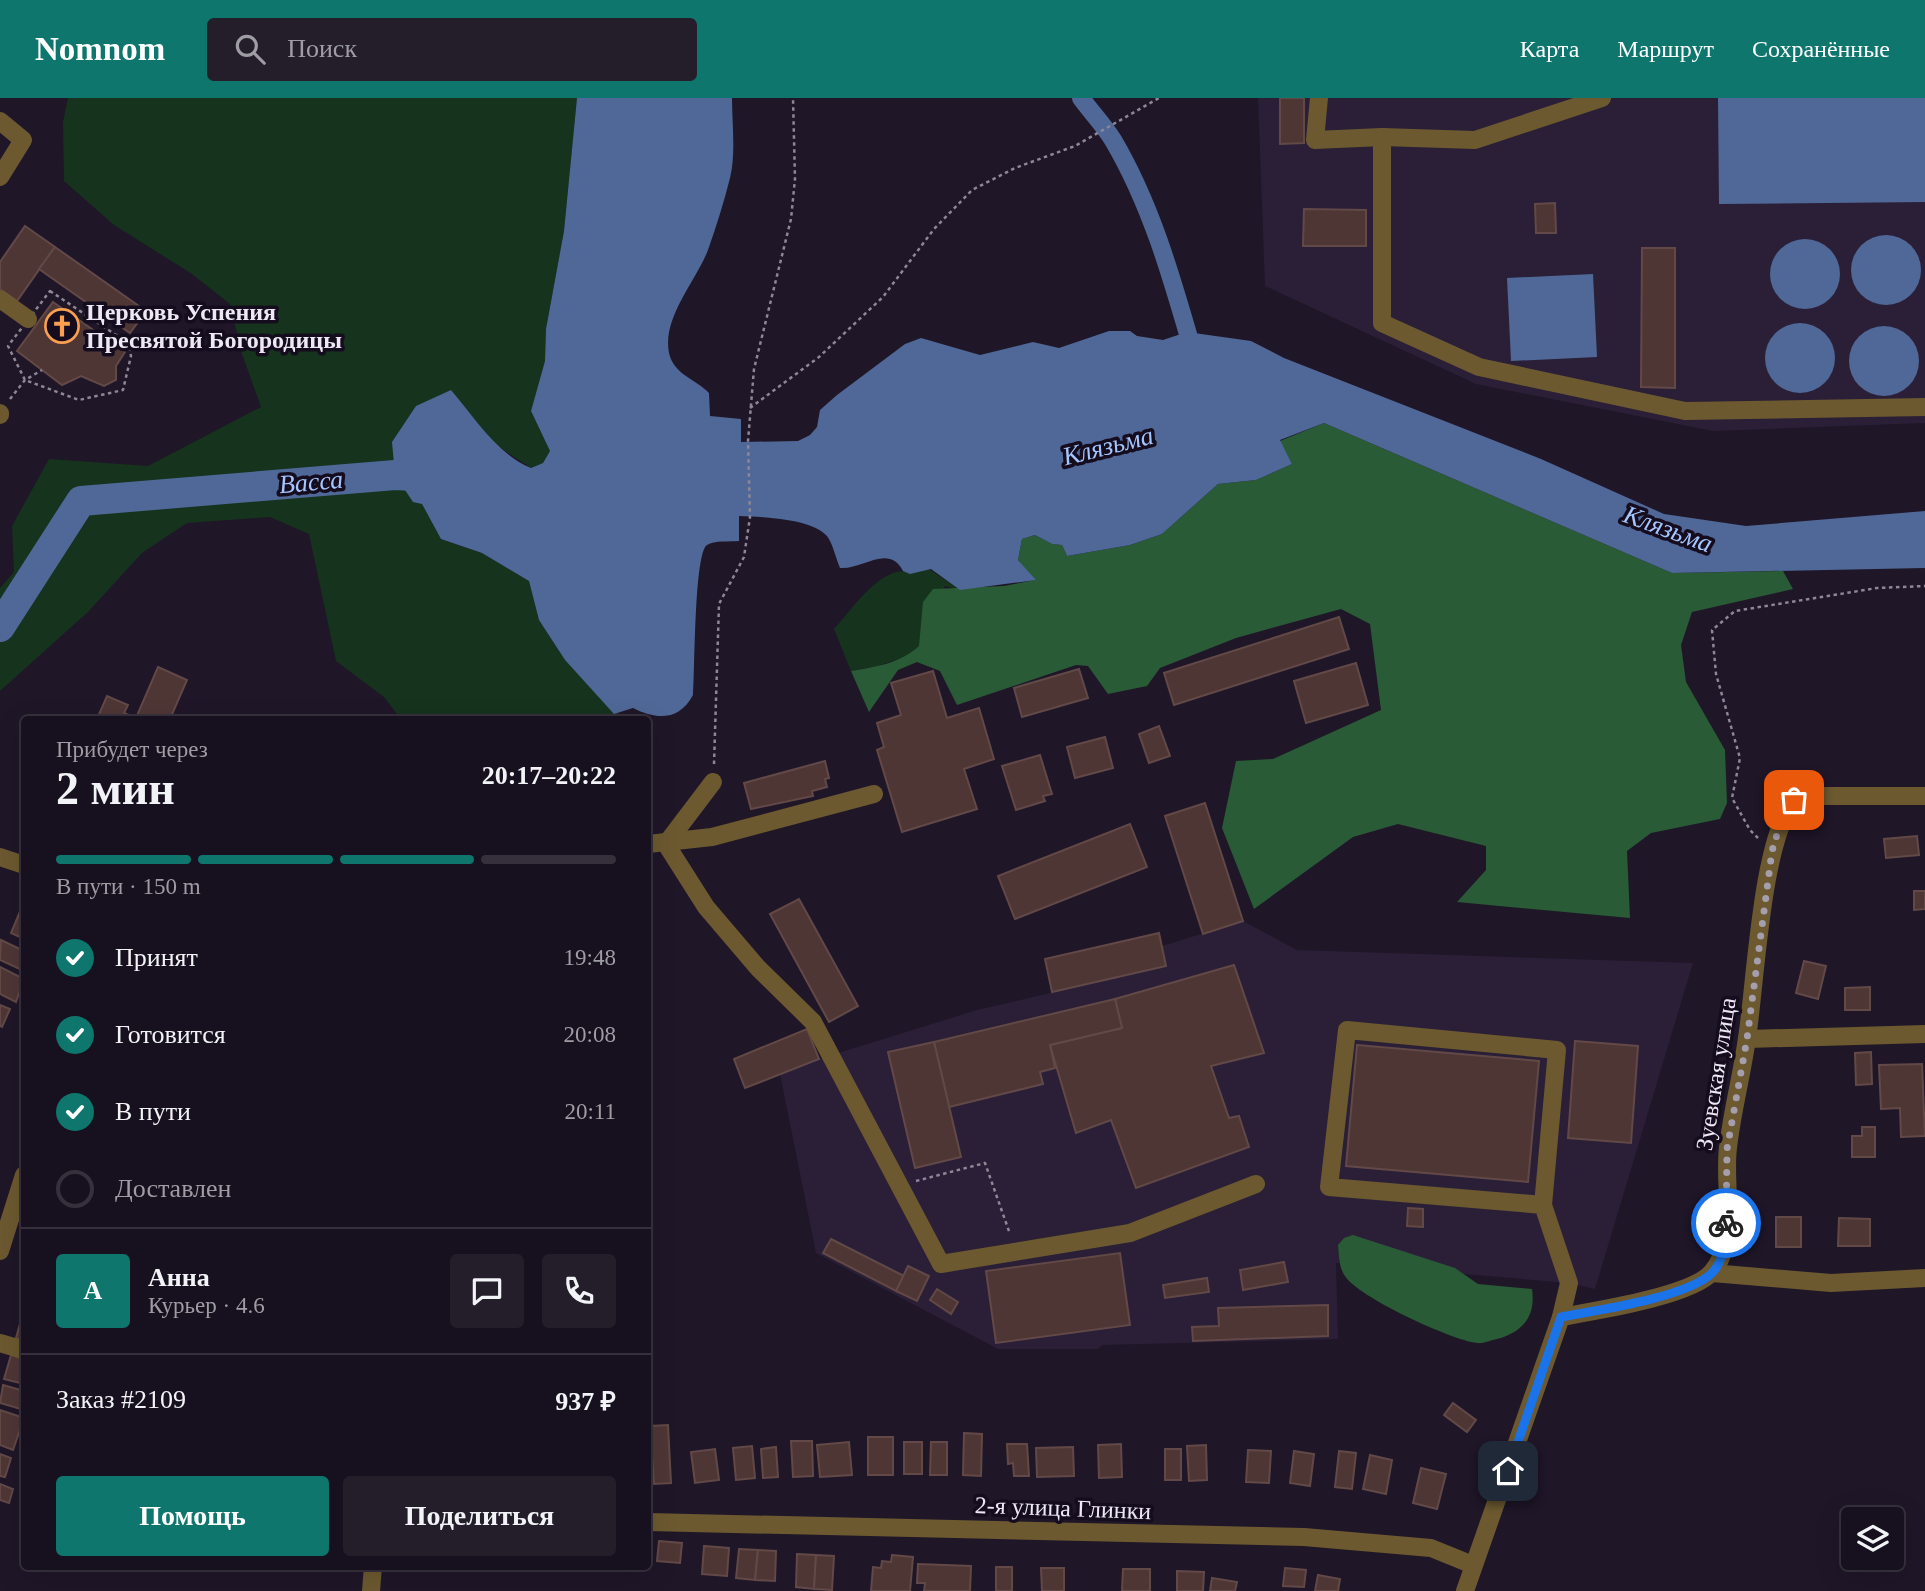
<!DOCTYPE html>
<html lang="ru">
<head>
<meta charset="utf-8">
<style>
	body { margin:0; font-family:Georgia,serif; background:#241e2b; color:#f1f3f6; height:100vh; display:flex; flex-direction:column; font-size:26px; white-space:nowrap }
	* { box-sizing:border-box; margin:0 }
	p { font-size:23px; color:#9e9da4 }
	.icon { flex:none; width:38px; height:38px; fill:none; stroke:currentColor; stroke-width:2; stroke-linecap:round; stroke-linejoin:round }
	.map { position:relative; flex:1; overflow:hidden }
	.sheet { position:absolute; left:21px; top:618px; width:630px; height:854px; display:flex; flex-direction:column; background:#17101e; border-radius:7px; box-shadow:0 7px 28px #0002,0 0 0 2px #36303c }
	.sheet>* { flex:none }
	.fabs { position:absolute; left:1841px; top:1409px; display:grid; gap:14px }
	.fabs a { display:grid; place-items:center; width:63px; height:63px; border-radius:7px; background:#17101e; box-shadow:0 7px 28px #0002,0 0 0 2px #36303c; font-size:35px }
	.pin { position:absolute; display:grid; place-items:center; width:60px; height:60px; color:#fff; margin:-30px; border-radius:14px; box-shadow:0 4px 10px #0006 }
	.courier { position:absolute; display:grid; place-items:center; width:70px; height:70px; margin:-35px; border:5px solid #1a73e8; border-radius:50%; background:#fff; color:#222; box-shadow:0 2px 9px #0007 }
	.headline em { font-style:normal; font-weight:700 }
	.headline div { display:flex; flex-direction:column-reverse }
	.headline { display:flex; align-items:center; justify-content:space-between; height:119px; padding:0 35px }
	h1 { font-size:46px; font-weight:700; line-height:52px }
	.bar { display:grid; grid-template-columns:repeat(4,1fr); gap:10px 7px; align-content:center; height:84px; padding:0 35px }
	.bar i { height:9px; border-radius:5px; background:#36303c }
	.bar .on { background:#0f766e }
	.bar p { grid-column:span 4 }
	.line { display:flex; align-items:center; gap:18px; padding:0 35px; border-top:2px solid #36303c }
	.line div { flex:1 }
	.round { display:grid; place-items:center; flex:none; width:74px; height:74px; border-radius:7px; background:#241e2b }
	ol { padding:0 35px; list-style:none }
	li { display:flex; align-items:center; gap:21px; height:77px }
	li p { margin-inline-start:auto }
	li .icon { padding:7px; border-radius:50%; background:#0f766e; color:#fff; stroke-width:4 }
	li:last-child { color:#9e9da4 }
	li i { width:38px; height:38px; border:4px solid #36303c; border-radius:50% }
	.action { display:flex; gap:14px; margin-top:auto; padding:14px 35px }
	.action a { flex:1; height:80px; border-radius:7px; background:#0f766e; color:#fff; font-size:28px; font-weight:700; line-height:80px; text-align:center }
	.action a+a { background:#241e2b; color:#f1f3f6 }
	header { display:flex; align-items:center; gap:42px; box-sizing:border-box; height:98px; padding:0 35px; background:#0f766e; color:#fff }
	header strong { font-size:33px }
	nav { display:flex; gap:38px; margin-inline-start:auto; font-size:24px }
	.search { width:490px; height:63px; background:#241e2b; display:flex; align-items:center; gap:18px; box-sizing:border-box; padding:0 24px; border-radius:7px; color:#9e9da4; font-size:26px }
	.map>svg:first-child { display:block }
	.built { fill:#2a1f36 }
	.green { fill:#16331e }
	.forest { fill:#295b36 }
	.water { fill:#4f6897 }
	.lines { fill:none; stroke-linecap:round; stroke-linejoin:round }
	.canal { stroke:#4f6897; stroke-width:18 }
	.river { stroke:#4f6897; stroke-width:30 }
	.building { fill:#4e3635; stroke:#624947; stroke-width:2 }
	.path { stroke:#8e8796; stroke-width:2.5; stroke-dasharray:3.5 3.5; stroke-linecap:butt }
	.minor { stroke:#6c5930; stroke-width:18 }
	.done { stroke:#a59ead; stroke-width:7; stroke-dasharray:0 12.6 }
	.route { stroke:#1a73e8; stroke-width:9 }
	.labels { text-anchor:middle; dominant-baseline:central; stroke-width:7; stroke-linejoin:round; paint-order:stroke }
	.poi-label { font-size:24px; font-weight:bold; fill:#ede8f4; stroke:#150d1e; text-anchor:start }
	.street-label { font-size:24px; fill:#ede8f4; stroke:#150d1e }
	.water-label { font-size:26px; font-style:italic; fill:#a5c5fe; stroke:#150d1e }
</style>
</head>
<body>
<header>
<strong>Nomnom</strong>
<div class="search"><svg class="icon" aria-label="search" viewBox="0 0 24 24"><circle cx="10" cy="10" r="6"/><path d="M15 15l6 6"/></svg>Поиск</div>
<nav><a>Карта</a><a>Маршрут</a><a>Сохранённые</a></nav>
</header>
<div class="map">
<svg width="1925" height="1493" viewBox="0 0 1925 1493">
	<rect width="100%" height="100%" fill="#1f1628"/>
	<!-- built -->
	<g class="built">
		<path d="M1258,0H1925V325L1713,333L1476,286L1265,188Z"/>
		<path d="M1243,823L1297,852L1693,865L1595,1191L1569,1185L1336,1165L1338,1241L1102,1247L1098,1251H998L816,1155L780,976L819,961L977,912L1166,868L1162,848Z"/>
	</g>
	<!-- green -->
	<g class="green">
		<path d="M68,0H577L564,133L546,231L545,263L531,313L550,353L543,365L531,370L499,349L422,406L441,441L482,455L529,483L539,522L565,562L614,615L618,614L619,621H401L384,599L336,563L309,436L270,419L187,425L142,455L88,514L0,593V490L14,474L12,428L49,361L148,368L261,309L242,256L230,206L192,176L114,127L64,83L63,24Z"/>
		<path d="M929,471L960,492L945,488L922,530L919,548L910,557L878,568L851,573L834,531C851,513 874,476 902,473C911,473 919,474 929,471Z"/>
	</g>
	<!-- forest -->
	<g class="forest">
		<path d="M1324,325L1672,475L1783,473L1793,491L1692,514L1681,547L1686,584L1725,652L1727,705L1720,721L1651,735L1627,753L1630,820L1457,804L1486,772V748L1398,726L1353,739L1254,811L1222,730L1236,663L1273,661L1381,612L1370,526L1341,511L1236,540L1160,570L1147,588L1108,596L1088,568L1076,567L957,607L940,573L917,564L898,572L869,614L851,573C875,569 901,565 919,548L923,504L933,491L1004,488L1035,482L1018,462L1022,441L1035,437L1052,446L1062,447L1067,458L1130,447L1162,436L1218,386L1256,382L1292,366L1280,343Z"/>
		<path d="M1353,1137L1455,1170L1478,1186L1532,1191C1536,1218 1523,1234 1497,1241C1491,1242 1483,1246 1477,1245C1451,1242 1358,1199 1345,1178C1339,1170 1339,1157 1338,1147L1344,1140Z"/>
	</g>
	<!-- water -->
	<g class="water">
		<path d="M577,0H732C732,25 736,56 730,80C724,104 716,129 708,152C696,183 662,220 669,255C674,277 696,281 709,295L710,318L741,321V344L798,343L810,337L817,329L820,312L837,297L905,246L921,240L980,257L1033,244L1059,250L1109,233H1130L1137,238L1163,242L1187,234L1251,243L1284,260L1541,361L1664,416L1746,428L1925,413V470L1672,475L1324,325L1280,342L1292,366L1256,382L1218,386L1162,436L1130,447L1067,458L1062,447L1052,446L1035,437L1022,441L1018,462L1036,482L960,492L931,471L910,476L903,473C889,445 862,472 840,470C836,461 833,446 827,438C811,420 762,419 739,418V443C730,444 714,442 707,447C694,455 695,575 693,597C679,623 657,622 633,610L614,616L565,562L539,522L529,483L482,455L441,441L422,406L413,404L395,377L392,344L416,308L451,292C475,320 496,355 531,370L543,365L550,353L531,313L545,263L546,231L564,133Z"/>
		<path d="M1718,0H1925V104L1719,106Z"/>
		<circle cx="1886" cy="172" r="35"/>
		<circle cx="1805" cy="176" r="35"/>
		<path d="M1593,176L1597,259L1511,263L1507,180Z"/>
		<circle cx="1800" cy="260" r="35"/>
		<circle cx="1884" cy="263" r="35"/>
	</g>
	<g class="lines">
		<!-- canal -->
		<path class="canal" d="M1081,0C1091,14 1104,27 1113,42C1152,108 1173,184 1194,257"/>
		<!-- river -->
		<path class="river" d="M0,529L81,403L395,377L433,379"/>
	</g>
	<!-- building -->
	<g class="building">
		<path d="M1280,0H1304V45L1280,46Z"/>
		<path d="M1555,105L1556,135H1536L1535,106Z"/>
		<path d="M1304,111L1366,112V148H1303Z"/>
		<path d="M25,128L55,149L17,203L0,191V164Z"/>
		<path d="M55,149L146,213L130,235L39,171Z"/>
		<path d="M1642,150H1675V290L1641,289Z"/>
		<path d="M53,204L125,254L116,268V282L104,288L81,278L62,287L17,253Z"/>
		<path d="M1339,519L1349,551L1174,607L1164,575Z"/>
		<path d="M1356,565L1368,607L1306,625L1294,583Z"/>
		<path d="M158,569L187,582L170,621H97L107,598L128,607L124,615L136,620Z"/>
		<path d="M1079,571L1088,600L1022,619L1014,590Z"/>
		<path d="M933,573L947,620L979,610L994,661L964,671L977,711L902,734L877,652L884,649L877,625L901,617L891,585Z"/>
		<path d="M1159,628L1170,658L1149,665L1139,636Z"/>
		<path d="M1105,639L1113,670L1075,680L1067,649Z"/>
		<path d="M1040,657L1052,696L1043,698L1045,703L1016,712L1002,668Z"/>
		<path d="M825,663L829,680L825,681L827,689L812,693L813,698L751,711L744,685Z"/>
		<path d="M1205,705L1243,823L1203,836L1165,718Z"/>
		<path d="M1130,726L1147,769L1015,821L998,778Z"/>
		<path d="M1917,738L1919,757L1886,760L1884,741Z"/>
		<path d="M1914,793H1925V811L1914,812Z"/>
		<path d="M799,801L858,908L829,924L770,816Z"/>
		<path d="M21,811L24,813V841L11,835Z"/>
		<path d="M1159,835L1166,868L1052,894L1045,861Z"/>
		<path d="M1,842L24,853V873L0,862Z"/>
		<path d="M1804,863L1826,868L1818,901L1796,895Z"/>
		<path d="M1234,867L1264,955L1211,968L1229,1020L1239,1018L1249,1049L1136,1090L1111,1022L1076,1035L1050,947L1122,930L1115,901Z"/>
		<path d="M0,869L24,881L16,904L0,896Z"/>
		<path d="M1870,889V912H1845V890Z"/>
		<path d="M1115,901L1122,930L1050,947L1055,970L1040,974L1043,986L949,1009L934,944Z"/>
		<path d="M0,907L10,911L2,929L0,928Z"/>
		<path d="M807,931L819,961L745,990L734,961Z"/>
		<path d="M1575,943L1638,948L1631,1045L1568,1040Z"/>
		<path d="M934,944L961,1059L915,1070L888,954Z"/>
		<path d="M1357,947L1539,963L1528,1084L1346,1068Z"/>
		<path d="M1871,954L1872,986L1856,987L1855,955Z"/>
		<path d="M1922,966L1925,1038L1901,1039L1900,1010L1881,1011L1879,967Z"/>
		<path d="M1862,1029H1875V1059H1852V1038H1862Z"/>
		<path d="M1408,1110L1423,1111V1129L1407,1128Z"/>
		<rect x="1776" y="1119" width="25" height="30"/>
		<path d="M1839,1120L1870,1121V1148H1838Z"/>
		<path d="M831,1141L904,1178L896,1193L823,1155Z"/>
		<path d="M1120,1155L1130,1227L996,1245L986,1173Z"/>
		<path d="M1284,1164L1288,1184L1243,1192L1240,1172Z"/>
		<path d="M908,1168L929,1178L917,1203L896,1193Z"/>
		<path d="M1207,1180L1209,1194L1165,1200L1163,1187Z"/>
		<path d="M937,1191L958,1204L951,1216L930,1202Z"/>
		<path d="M1328,1207V1238L1193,1243L1192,1229L1219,1228L1218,1210Z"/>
		<path d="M24,1212V1243L16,1240Z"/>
		<path d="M11,1257L24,1261V1286L4,1281Z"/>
		<path d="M3,1287L24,1293V1312L0,1305Z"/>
		<path d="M1453,1305L1476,1322L1467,1334L1444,1317Z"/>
		<path d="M0,1312L24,1320L13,1352L0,1347Z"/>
		<path d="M668,1327L671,1385L654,1386L650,1328Z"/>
		<path d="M964,1335L982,1336L981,1378L963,1377Z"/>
		<rect x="868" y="1339" width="25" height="38"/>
		<path d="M791,1343H812L813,1378L793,1379Z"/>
		<path d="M849,1344L852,1377L820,1379L817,1347Z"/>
		<rect x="904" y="1344" width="18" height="32"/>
		<path d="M931,1344H947V1377H930Z"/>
		<path d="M1007,1346H1027L1029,1378H1014L1013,1365L1008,1366Z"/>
		<path d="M1121,1346L1122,1379L1099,1380L1098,1347Z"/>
		<path d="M1206,1347L1207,1382L1189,1383L1187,1348Z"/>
		<path d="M752,1348L755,1380L736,1382L733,1350Z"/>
		<path d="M776,1349L778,1379L763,1380L761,1351Z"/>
		<path d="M1073,1349L1074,1378L1037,1379L1036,1350Z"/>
		<path d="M715,1351L719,1382L695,1385L691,1354Z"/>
		<rect x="1165" y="1351" width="16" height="31"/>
		<path d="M1248,1352L1271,1353L1269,1385L1246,1384Z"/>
		<path d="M1294,1353L1314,1356L1310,1388L1290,1385Z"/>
		<path d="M1339,1353L1356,1355L1352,1391L1335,1389Z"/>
		<path d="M0,1356L11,1360L5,1379L0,1378Z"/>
		<path d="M1370,1357L1392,1362L1386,1396L1363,1391Z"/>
		<path d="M1421,1370L1446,1376L1437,1411L1413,1405Z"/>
		<path d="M0,1386L13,1391L9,1405L0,1402Z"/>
		<path d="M659,1443L682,1445L680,1465L657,1463Z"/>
		<path d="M704,1448L729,1450L727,1478L702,1476Z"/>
		<path d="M739,1451L758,1452L755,1482L736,1480Z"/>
		<path d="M758,1452L776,1453L775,1483L755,1482Z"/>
		<path d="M797,1456L816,1457L814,1491L796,1489Z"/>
		<path d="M816,1457L834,1458L832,1492L814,1491Z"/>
		<path d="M892,1457L913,1459L910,1493H871L873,1469L881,1470L882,1463L891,1464Z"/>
		<path d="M918,1466L971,1468L970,1493H924L925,1485H917Z"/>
		<rect x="996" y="1469" width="16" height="24"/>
		<path d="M1041,1470H1064V1493H1042Z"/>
		<path d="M1285,1470L1306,1472L1304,1489L1283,1488Z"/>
		<path d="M1123,1471H1150V1493H1122Z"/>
		<path d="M1177,1473L1204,1474L1203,1493H1177Z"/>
		<path d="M1318,1477L1340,1481L1338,1493H1315Z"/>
		<path d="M1212,1480L1237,1484L1235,1493H1210Z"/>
	</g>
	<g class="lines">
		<!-- path -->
		<g class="path">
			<path d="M50,193L128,245L131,258L123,292L79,302L25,282L8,248Z"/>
			<path d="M10,301L25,282L42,272"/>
			<path d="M750,310L819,259L883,199L934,131L972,92L1015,70L1075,48L1159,0"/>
			<path d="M714,666L719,506L744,459L750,419L748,343L754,271L791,121L795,81L793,0"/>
			<path d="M1758,740L1750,732L1732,700L1740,660L1716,576L1712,532L1735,513L1877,490L1925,488"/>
			<path d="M916,1083L985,1065L1010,1136"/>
		</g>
		<!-- minor -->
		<g class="minor">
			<path d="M1319,0L1315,42L1382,39V225L1479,269L1685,313L1925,309"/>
			<path d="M0,23L23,42L0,79"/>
			<path d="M1382,39L1475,42L1602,0"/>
			<path d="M0,201L28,221"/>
			<path d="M0,315V317"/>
			<path d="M648,746L712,739L874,696"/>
			<path d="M666,746L706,809L758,870L813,924L941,1166L1130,1135L1256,1086"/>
			<path d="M666,746L713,684"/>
			<path d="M0,759L24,767"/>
			<path d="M1747,941L1925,936"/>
			<path d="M1543,1107L1329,1089L1347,932L1557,952L1543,1107L1569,1185L1561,1219"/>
			<path d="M0,1153L24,1077"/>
			<path d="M1712,1175L1831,1185L1925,1180"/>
			<path d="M0,1245L24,1252"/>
			<path d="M648,1424L1304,1439L1431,1450L1473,1467"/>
			<path d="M371,1493L373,1468"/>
			<path d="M1465,1493L1561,1219C1594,1213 1692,1198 1712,1174C1739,1142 1723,1088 1728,1050C1732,1013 1742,977 1747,940C1756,882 1761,745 1794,702L1815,698H1925"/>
		</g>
	</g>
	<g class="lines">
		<!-- done -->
		<path class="done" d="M1726,1125L1727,1051L1747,941L1772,753L1783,717L1794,702"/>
		<!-- route -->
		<path class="route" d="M1508,1373L1561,1219C1598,1212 1684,1200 1711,1176C1724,1164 1726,1141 1726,1125"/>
	</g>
	<!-- icons -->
	<defs>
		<g id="church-ring" transform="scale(1.75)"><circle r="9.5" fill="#150d1e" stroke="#fa9f4f" stroke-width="1.5"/><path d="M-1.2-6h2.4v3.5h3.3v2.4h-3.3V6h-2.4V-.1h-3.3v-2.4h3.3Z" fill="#fa9f4f"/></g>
	</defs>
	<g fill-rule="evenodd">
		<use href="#church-ring" x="62" y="228"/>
	</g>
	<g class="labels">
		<!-- poi labels -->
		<g class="poi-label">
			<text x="86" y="214">Церковь Успения<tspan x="86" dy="28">Пресвятой Богородицы</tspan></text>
		</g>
		<!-- street labels -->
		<g class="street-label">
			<text transform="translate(1716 976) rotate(-81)">Зуевская улица</text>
			<text transform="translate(1063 1410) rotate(2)">2-я улица Глинки</text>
		</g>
		<!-- water labels -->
		<g class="water-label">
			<text transform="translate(1108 348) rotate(-14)">Клязьма</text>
			<text transform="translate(311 384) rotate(-5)">Васса</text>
			<text transform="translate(1668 431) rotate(20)">Клязьма</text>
		</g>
	</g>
</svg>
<div class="fabs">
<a><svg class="icon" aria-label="layers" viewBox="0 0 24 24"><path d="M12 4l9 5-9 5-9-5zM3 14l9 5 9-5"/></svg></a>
</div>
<div class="pin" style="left:1794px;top:702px;background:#ea580c"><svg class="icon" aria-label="bag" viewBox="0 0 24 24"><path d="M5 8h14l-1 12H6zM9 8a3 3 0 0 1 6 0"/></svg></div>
<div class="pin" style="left:1508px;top:1373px;background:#1f2937"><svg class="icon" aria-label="home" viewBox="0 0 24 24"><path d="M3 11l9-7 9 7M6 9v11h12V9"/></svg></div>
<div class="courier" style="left:1726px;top:1125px"><svg class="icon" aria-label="bike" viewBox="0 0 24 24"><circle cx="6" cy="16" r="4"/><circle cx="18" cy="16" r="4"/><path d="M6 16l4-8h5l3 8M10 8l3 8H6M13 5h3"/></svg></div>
<section class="sheet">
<div class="headline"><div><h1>2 мин</h1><p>Прибудет через</p></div><em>20:17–20:22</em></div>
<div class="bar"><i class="on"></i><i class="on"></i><i class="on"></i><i></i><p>В пути · 150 m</p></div>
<ol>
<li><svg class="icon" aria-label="check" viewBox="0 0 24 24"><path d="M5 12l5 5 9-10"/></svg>Принят<p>19:48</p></li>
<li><svg class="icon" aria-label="check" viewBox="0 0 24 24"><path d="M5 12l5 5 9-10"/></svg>Готовится<p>20:08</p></li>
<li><svg class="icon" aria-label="check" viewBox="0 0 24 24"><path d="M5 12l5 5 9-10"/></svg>В пути<p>20:11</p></li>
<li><i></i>Доставлен</li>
</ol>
<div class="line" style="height:126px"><b class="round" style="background:#0f766e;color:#fff">А</b><div><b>Анна</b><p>Курьер · 4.6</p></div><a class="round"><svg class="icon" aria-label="chat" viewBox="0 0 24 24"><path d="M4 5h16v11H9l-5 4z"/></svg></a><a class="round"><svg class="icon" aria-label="phone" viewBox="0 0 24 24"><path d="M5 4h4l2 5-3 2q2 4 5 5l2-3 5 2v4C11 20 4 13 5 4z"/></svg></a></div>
<div class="line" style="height:91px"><div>Заказ #2109</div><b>937 ₽</b></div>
<div class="action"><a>Помощь</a><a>Поделиться</a></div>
</section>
</div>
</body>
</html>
